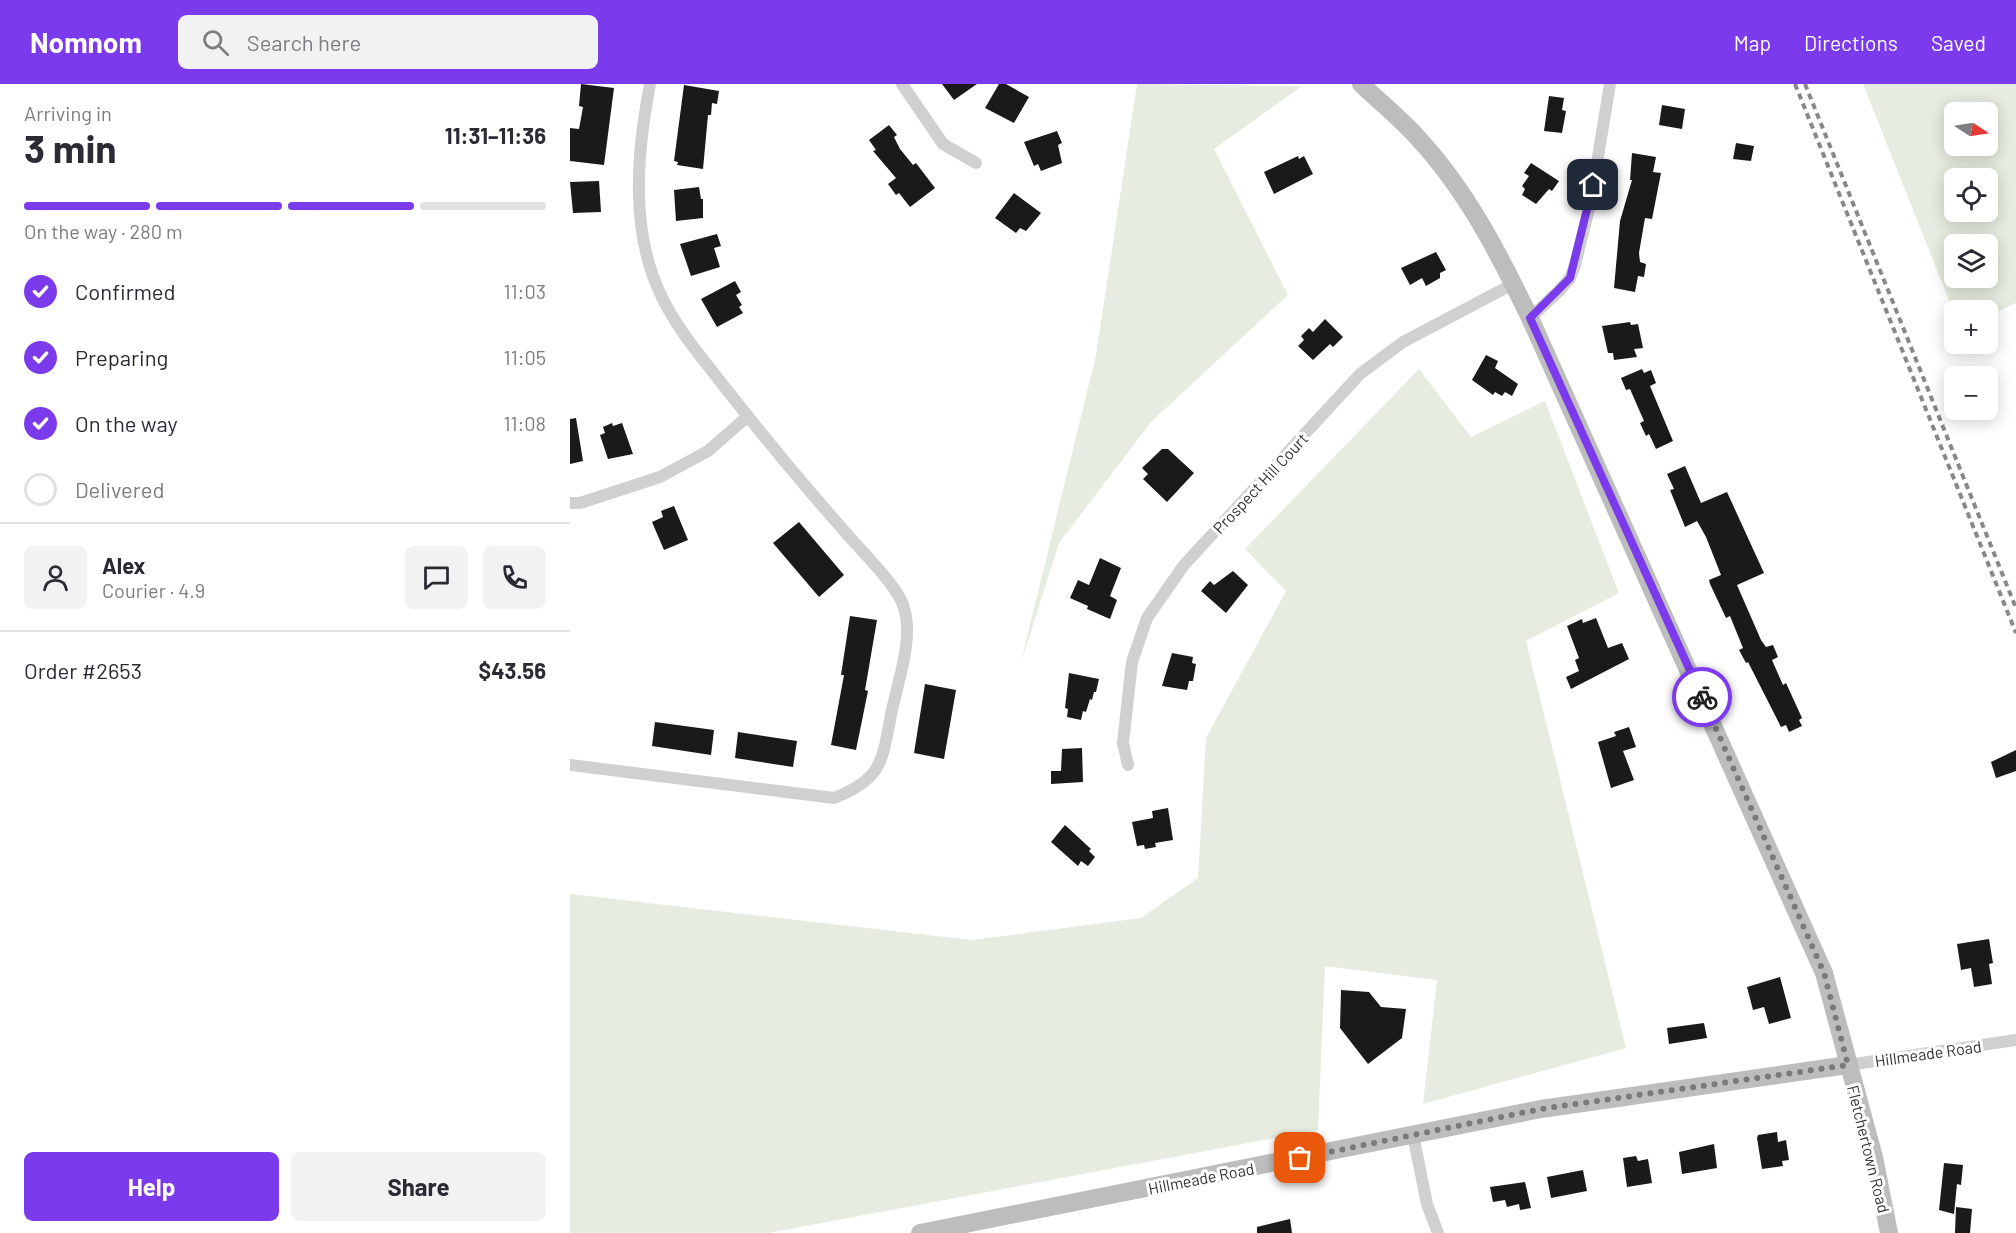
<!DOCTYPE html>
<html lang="en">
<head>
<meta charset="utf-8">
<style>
	body { margin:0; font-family:Barlow,sans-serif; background:#f2f2f3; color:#2b2b33; height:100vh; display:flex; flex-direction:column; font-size:22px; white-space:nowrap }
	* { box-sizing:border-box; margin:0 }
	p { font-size:20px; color:#7c7c81 }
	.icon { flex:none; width:33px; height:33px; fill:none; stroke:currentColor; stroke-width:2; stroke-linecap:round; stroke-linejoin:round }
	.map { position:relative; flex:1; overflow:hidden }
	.side { display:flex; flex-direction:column; background:#fff; width:570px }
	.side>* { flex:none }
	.needle { width:39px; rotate:102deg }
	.fabs { position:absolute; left:1374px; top:18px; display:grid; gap:12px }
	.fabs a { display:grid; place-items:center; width:54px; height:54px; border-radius:9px; background:#fff; box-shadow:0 3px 15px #0003; font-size:30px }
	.pin { position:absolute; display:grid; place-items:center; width:51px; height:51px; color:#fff; margin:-26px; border-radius:12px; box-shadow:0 3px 9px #0006 }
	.courier { position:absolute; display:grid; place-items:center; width:60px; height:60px; margin:-30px; border:4px solid #7c3aed; border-radius:50%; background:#fff; color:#222; box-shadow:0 2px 8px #0007 }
	.head em { font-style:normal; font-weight:700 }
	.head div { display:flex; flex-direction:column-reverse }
	.head { display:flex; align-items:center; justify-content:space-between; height:102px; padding:0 24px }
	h1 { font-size:39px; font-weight:700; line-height:45px }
	.bar { display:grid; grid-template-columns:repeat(4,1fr); gap:9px 6px; align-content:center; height:72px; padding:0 24px }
	.bar i { height:8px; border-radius:4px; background:#e1e1e2 }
	.bar .current { background:#7c3aed }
	.bar p { grid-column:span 4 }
	.line { display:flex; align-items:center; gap:15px; padding:0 24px; border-top:2px solid #e1e1e2 }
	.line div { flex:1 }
	.round { display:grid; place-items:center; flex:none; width:63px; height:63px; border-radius:9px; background:#f2f2f3 }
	ol { padding:0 24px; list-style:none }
	li { display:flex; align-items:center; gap:18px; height:66px }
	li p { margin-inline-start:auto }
	li .icon { padding:6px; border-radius:50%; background:#7c3aed; color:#fff; stroke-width:4 }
	li:last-child { color:#7c7c81 }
	li i { width:33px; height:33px; border:3px solid #e1e1e2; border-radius:50% }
	.cta { display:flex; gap:12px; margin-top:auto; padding:12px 24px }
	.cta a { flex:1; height:69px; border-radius:9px; background:#7c3aed; color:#fff; font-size:24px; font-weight:700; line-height:69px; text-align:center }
	.cta a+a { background:#f2f2f3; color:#2b2b33 }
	header { display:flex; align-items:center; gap:36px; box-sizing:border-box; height:84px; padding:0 30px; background:#7c3aed; color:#fff }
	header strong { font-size:28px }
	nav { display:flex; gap:33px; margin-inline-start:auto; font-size:21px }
	.search { width:420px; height:54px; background:#f2f2f3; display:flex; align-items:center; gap:15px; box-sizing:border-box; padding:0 21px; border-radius:9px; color:#7c7c81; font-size:22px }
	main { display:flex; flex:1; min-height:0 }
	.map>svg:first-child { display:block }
	.green { fill:#e6ecdf; fill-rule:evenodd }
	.building { fill:#1a1a1a }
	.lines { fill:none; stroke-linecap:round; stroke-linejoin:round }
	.street { stroke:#d0d0d0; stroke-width:12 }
	.secondary { stroke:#bdbdbd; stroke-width:18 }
	.rail { stroke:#888; stroke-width:4; stroke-dasharray:6 4.5; stroke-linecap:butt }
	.done { stroke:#7a7a7a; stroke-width:6; stroke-dasharray:0 10.8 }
	.route { stroke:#7c3aed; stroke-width:8 }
	.labels { text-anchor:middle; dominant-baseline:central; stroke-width:6; stroke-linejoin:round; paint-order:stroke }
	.street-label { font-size:16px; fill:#333; stroke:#fff }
</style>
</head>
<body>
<header>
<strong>Nomnom</strong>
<div class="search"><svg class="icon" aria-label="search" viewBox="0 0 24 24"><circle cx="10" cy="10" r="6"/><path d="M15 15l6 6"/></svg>Search here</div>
<nav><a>Map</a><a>Directions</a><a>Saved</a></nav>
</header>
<main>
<section class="side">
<div class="head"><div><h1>3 min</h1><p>Arriving in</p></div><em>11:31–11:36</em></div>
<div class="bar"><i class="current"></i><i class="current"></i><i class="current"></i><i></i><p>On the way · 280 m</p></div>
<ol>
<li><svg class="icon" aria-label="check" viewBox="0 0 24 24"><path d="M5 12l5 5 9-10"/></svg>Confirmed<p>11:03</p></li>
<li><svg class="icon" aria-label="check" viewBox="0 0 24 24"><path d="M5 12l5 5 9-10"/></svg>Preparing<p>11:05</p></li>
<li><svg class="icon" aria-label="check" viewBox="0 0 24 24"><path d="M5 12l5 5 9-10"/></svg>On the way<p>11:08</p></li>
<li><i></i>Delivered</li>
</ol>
<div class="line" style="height:108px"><a class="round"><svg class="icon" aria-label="person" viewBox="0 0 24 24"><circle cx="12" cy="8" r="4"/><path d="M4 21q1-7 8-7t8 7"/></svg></a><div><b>Alex</b><p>Courier · 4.9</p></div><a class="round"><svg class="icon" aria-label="chat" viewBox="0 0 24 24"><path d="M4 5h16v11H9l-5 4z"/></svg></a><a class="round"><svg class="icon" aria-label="phone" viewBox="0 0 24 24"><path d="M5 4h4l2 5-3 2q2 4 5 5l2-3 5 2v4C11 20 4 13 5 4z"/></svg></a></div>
<div class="line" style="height:78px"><div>Order #2653</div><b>$43.56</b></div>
<div class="cta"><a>Help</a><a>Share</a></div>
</section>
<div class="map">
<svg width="1446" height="1149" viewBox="0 0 1446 1149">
	<rect width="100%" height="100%" fill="#fff"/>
	<!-- green -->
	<g class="green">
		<path d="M567,0L732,2L644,65L718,211L581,338L489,459L450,582L526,271Z"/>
		<path d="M1293,0H1446V219L1418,232V226H1384V229ZM1384,28H1418V62H1384ZM1384,94H1418V128H1384ZM1384,160H1418V194H1384Z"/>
		<path d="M849,285L901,353L975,317L1049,509L956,557L1056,964L853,1020L867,896L755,882L748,1046L198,1149H0V810L402,856L571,834L628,794L636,654L716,507L675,465Z"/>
	</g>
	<!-- building -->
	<g class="building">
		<path d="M11,0L44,4L34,81L0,77V44L9,45L13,23L9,22Z"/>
		<path d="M372,0H407L384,16Z"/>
		<path d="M429,0H436L459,13L444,39L415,24Z"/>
		<path d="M114,1L149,7L147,20L142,19L141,31H138L133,85L107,81L108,78L104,77Z"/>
		<path d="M979,12L994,14L992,26L996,27L992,49L974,47Z"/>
		<path d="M1092,21L1115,25L1112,45L1089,41Z"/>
		<path d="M319,41L327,51L324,53L330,65L343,81L346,79L365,104L340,123L329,109L326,111L318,100L326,94L303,67L306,66L299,56Z"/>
		<path d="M487,47L492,59L488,61L492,79L471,87L468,80L464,82L454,58Z"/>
		<path d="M1166,59L1184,62L1181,77L1163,75Z"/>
		<path d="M1062,69L1086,73L1083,88L1091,89L1082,135L1075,134L1069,169L1070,178L1076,180L1074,193L1068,192L1065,208L1044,204L1050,137L1062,96H1060Z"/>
		<path d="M728,72L729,75L734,72L743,90L704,110L694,88Z"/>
		<path d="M961,79L989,97L982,107L979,105L966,120L952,111L955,105L952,102L959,92L954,89Z"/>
		<path d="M29,97L31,128L3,129L0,98Z"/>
		<path d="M129,103L131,115H133V134L106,137L104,106Z"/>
		<path d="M444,109L471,129L456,147L450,144L446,149L425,134Z"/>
		<path d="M147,150L151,162L144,164L150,183L121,192L110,160Z"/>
		<path d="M866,168L876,186L870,189V194L856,202L852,194L840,201L831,184Z"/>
		<path d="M165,197L171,208L166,211L172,221L169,223L173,229L147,243L131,215Z"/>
		<path d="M755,235L773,253L763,263L760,260L743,276L728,262L734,256L731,252L739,244L743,248Z"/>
		<path d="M1060,238L1061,241L1068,240L1073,264L1064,265L1067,273L1044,276L1043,269H1038L1032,242Z"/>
		<path d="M916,271L928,277L925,284L948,300L942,312L935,308L932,312L925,308L923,311L902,296Z"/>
		<path d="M1072,285L1074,289L1081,286L1086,299L1080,302L1103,357L1086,365L1079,350L1076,352L1070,339L1074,337L1060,305L1056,306L1051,294Z"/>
		<path d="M6,334L13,377L0,380V335Z"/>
		<path d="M42,339L43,342L52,339L63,370L38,375L30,351L35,349L33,343Z"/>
		<path d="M592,365H598L624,389L597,418L573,395L578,390L572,384Z"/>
		<path d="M1115,382L1131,419L1157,408L1194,489L1167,501L1191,556L1196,563L1203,561L1208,573L1202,576L1213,601L1216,599L1232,634L1229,636L1232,642L1219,648L1216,641L1211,643L1178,578L1176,579L1169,566L1173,564L1160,532L1156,534L1140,500L1139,496L1151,491L1136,453L1127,437L1115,443L1100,406L1104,405L1097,390Z"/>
		<path d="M104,422L118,456L94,466L82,438L93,433L91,427Z"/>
		<path d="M229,438L274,491L249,513L203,459Z"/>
		<path d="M530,474L551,484L540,512L547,516L540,535L517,525L518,522L500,514L508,496L519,501Z"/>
		<path d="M663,487L678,501L656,529L631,507L640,497L644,501Z"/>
		<path d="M280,532L307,536L295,606L298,607L286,666L261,661L274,591H271Z"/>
		<path d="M1026,534L1038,564L1052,559L1059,575L1001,605L996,593L1009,587L1005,576L1009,574L997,542L1012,535L1013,539Z"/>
		<path d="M602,569L623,573L622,579L626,580L623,597H619L617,606L592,602Z"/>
		<path d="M499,589L529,595L526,608H524L522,616L520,615L516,628L513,627L511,636L497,633L498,625L495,624Z"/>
		<path d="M355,600L386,606L374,675L344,669Z"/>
		<path d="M85,638L144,646L141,671L82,662Z"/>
		<path d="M1059,643L1066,663L1053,667L1064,696L1041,704L1028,658L1046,652L1044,648Z"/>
		<path d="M168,648L227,657L223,683L165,674Z"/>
		<path d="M512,664L513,698L481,700V687H491L492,665Z"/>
		<path d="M1446,666V687L1426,694L1421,678Z"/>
		<path d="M598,724L603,756L585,759L586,763L575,765L574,761L567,762L562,738L583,734L582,727Z"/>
		<path d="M495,741L521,765L519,767L525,773L518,782L511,777L508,782L481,758Z"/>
		<path d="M1419,855L1423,879L1419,880L1422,900L1404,903L1401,884L1391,886L1387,860Z"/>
		<path d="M1210,893L1221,934L1199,940L1194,923L1183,926L1177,903Z"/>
		<path d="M771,906L799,908L811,923L836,925L832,954L798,980L770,944Z"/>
		<path d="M1134,939L1137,954L1099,960L1097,944Z"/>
		<path d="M1207,1048L1208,1058L1216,1056L1219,1076L1212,1077L1213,1082L1192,1085L1187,1054L1188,1051Z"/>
		<path d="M1144,1060L1147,1084L1112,1090L1109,1068Z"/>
		<path d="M1066,1072L1068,1077L1078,1075L1082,1099L1057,1103L1053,1074Z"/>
		<path d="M1374,1079L1393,1081L1391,1101L1387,1100L1384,1130L1369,1126Z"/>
		<path d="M1013,1086L1017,1107L981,1114L977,1093Z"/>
		<path d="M955,1098L961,1124L950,1126L949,1120L937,1123L935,1116L923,1118L920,1103Z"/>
		<path d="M1386,1123L1402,1125L1400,1149H1385Z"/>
		<path d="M720,1135L722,1149H687V1143Z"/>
	</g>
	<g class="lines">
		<!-- street -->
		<g class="street">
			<path d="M332,0L373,60L406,79"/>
			<path d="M960,234L989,207L1000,194L1005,181L1020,121L1040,0"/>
			<path d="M0,419H10L90,393L138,367L178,332"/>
			<path d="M0,681L264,714C312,695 312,678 321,631C327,599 344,556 334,524C328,501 286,462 270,442C231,398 194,353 157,306C133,275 107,246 90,209C60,145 67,68 80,0"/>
			<path d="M558,681L553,659L562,578L577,534L614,481L790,290L833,258L943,200"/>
			<path d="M1278,981L1446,956"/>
			<path d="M843,1051L857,1120L868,1149"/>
		</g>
		<!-- secondary -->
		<g class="secondary">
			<path d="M791,0C810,18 831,35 848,54C897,107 929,170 960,234L1254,889L1304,1073L1319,1149"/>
			<path d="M350,1149L971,1025L1278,981"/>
		</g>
		<!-- rail -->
		<g class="rail">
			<path d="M1225,0L1446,549"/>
			<path d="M1235,0L1446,524"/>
		</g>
	</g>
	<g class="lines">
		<!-- done -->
		<path class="done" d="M730,1074L971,1025L1278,981L1254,889L1132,613"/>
		<!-- route -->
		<path class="route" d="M1023,101L1000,194L960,234L1132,613"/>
	</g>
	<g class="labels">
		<!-- street labels -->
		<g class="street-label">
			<text transform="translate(690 399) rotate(-47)">Prospect Hill Court</text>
			<text transform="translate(1358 969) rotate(-8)">Hillmeade Road</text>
			<text transform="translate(1299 1065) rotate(76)">Fletchertown Road</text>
			<text transform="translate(631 1094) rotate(-11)">Hillmeade Road</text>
		</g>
	</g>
</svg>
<div class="fabs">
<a><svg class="needle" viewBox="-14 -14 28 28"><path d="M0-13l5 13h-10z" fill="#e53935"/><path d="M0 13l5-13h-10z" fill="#7c7c81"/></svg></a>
<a><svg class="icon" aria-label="locate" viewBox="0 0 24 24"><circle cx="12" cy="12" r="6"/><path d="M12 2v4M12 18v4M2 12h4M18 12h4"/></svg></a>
<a><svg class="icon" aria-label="layers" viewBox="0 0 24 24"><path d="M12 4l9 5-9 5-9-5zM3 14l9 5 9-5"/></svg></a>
<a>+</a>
<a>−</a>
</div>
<div class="pin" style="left:730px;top:1074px;background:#ea580c"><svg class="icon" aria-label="bag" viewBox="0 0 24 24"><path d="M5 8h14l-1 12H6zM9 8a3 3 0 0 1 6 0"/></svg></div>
<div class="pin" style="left:1023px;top:101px;background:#1f2937"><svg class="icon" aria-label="home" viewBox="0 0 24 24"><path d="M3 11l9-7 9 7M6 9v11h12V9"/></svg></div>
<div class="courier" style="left:1132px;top:613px"><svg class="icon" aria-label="bike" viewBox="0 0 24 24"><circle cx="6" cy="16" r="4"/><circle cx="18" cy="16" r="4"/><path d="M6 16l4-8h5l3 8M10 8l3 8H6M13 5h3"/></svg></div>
</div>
</main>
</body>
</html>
